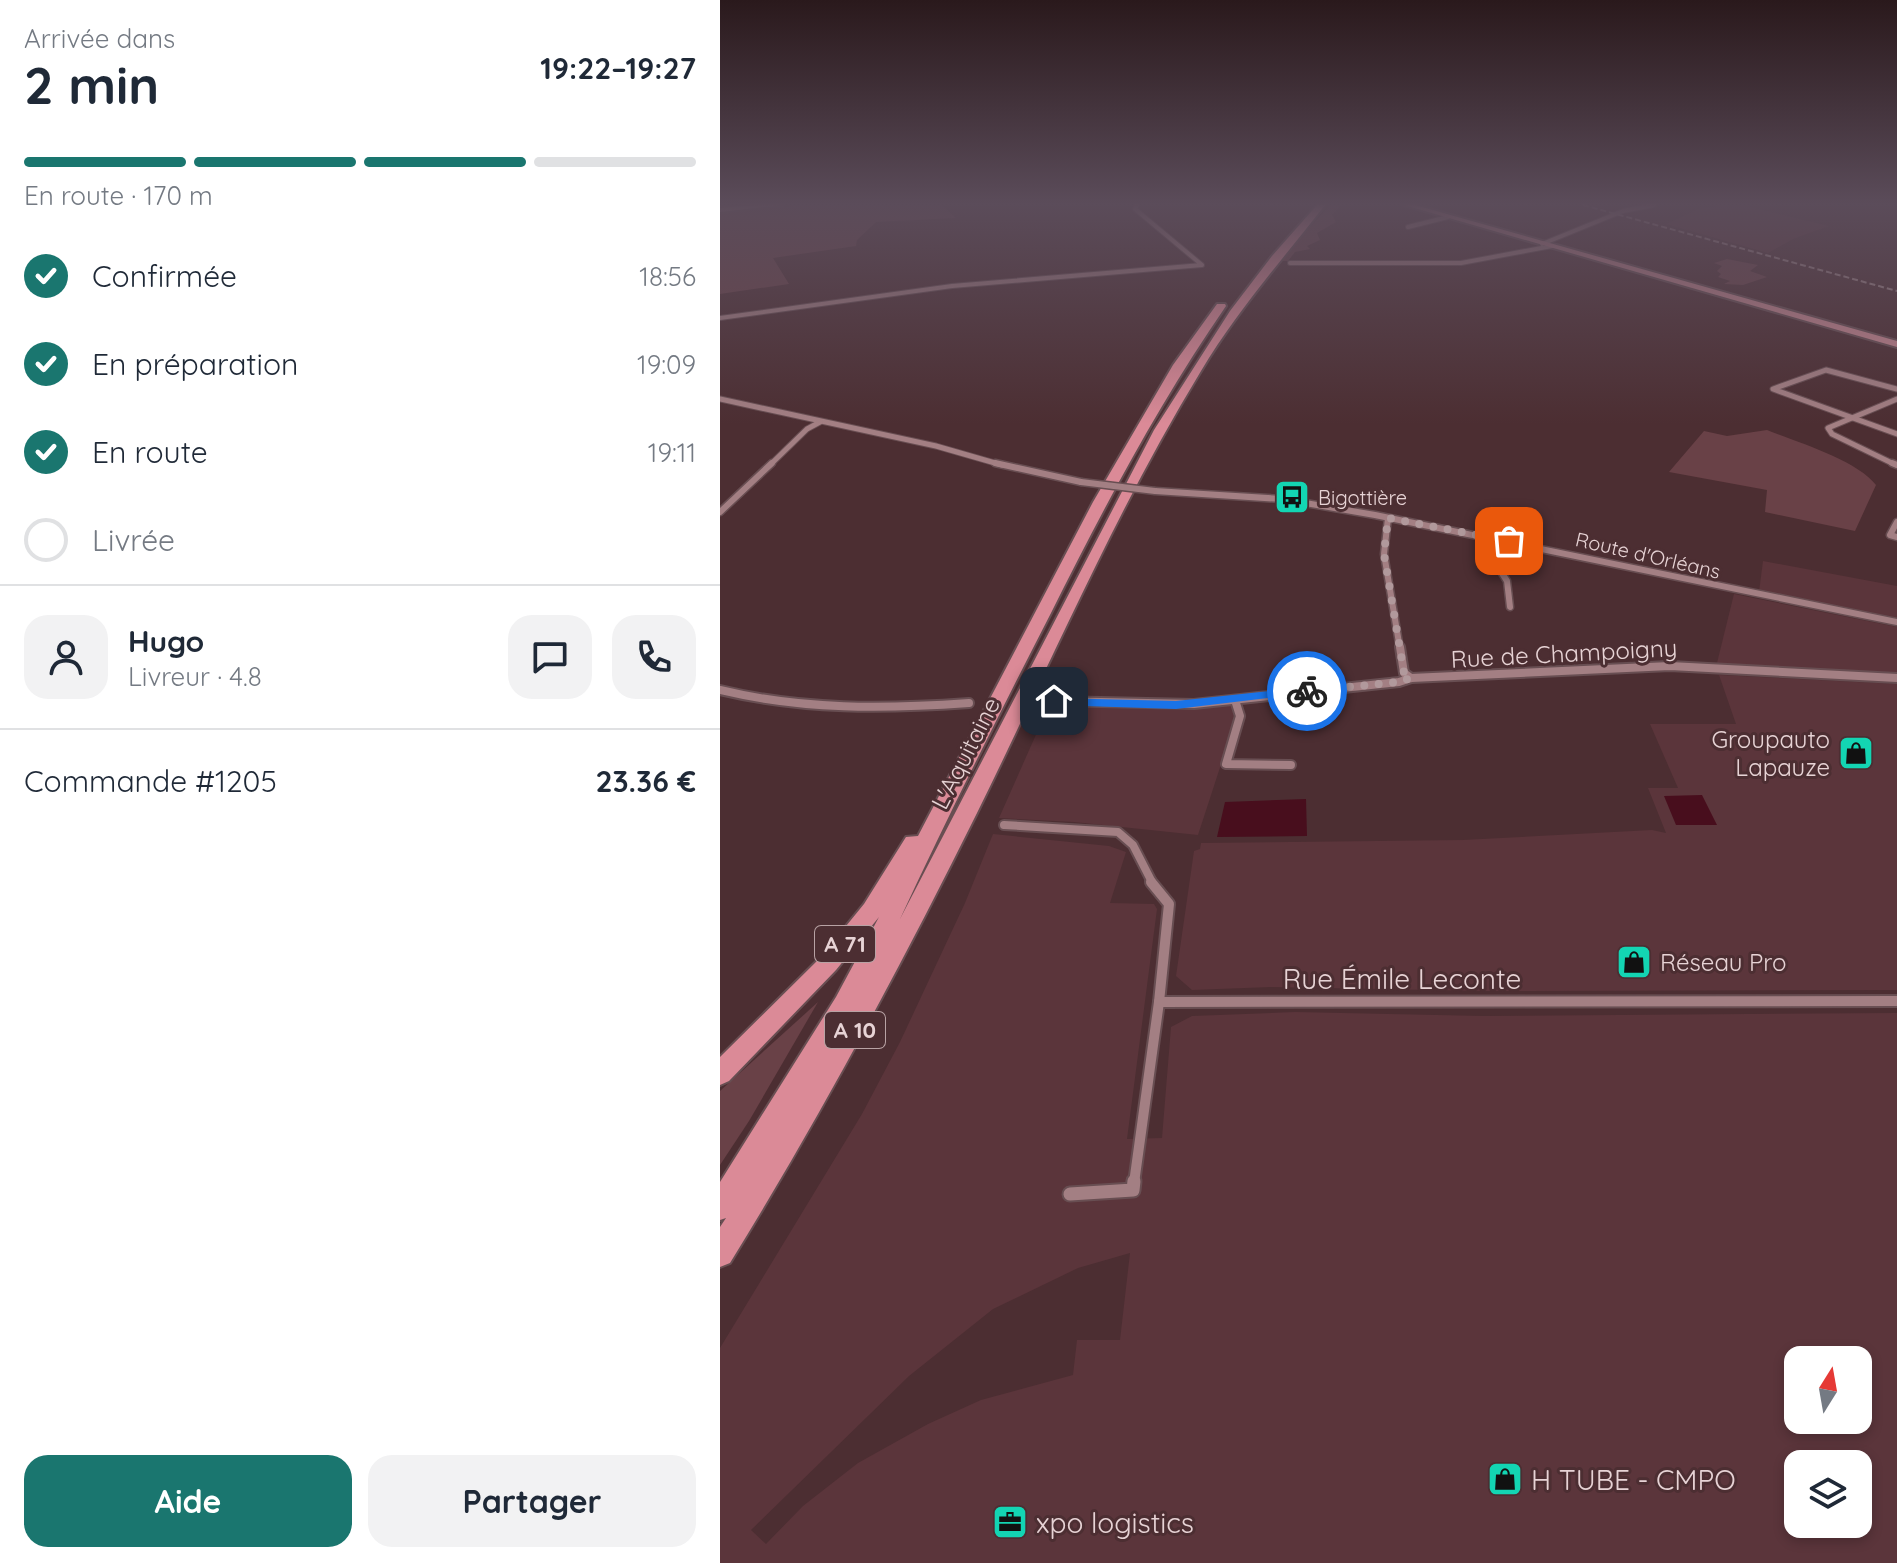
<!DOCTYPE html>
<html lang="fr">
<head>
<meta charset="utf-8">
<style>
	body { margin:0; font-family:Quicksand,sans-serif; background:#f2f2f3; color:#1f2937; height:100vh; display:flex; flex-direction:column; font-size:30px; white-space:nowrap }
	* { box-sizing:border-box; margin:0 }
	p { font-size:26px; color:#747a83 }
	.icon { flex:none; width:44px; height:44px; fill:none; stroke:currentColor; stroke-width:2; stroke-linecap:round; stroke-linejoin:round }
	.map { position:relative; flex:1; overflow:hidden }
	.sheet { display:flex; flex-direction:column; background:#fff; width:720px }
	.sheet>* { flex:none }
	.needle { width:52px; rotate:11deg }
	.controls { position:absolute; left:1064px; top:1346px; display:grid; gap:16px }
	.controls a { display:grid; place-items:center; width:88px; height:88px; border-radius:16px; background:#fff; box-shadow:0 4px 12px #0003; font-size:40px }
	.pin { position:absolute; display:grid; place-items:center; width:68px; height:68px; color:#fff; margin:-34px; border-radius:16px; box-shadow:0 4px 12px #0006 }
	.courier { position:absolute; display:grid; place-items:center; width:80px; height:80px; margin:-40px; border:6px solid #1a73e8; border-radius:50%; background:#fff; color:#222; box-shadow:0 2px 10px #0007 }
	.overview em { font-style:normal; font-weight:800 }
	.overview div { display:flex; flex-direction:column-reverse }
	.overview { display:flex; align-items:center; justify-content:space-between; height:136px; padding:0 24px }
	h1 { font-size:52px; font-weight:800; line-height:60px }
	.bar { display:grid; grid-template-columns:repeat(4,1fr); gap:12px 8px; align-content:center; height:96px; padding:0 24px }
	.bar i { height:10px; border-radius:6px; background:#e0e1e3 }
	.bar .selected { background:#1a766f }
	.bar p { grid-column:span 4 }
	.line { display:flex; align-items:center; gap:20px; padding:0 24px; border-top:2px solid #e0e1e3 }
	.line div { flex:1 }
	.round { display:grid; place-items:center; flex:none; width:84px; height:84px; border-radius:24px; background:#f2f2f3 }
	ol { padding:0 24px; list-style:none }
	li { display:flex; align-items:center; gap:24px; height:88px }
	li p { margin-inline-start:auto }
	li .icon { padding:8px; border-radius:50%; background:#1a766f; color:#fff; stroke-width:4 }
	li:last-child { color:#747a83 }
	li i { width:44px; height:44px; border:4px solid #e0e1e3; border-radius:50% }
	.primary-button { display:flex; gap:16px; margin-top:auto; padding:16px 24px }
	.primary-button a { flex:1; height:92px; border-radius:24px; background:#1a766f; color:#fff; font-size:32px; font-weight:800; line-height:92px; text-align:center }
	.primary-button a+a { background:#f2f2f3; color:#1f2937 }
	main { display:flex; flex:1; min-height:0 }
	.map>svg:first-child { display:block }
	.built { fill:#5b353b; fill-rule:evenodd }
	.green { fill:#694147 }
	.water { fill:#480e1d }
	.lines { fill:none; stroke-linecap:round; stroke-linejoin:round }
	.street-far5-casing { stroke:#684e52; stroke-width:6 }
	.street-far4-casing { stroke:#684e52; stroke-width:7 }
	.street-far3-casing { stroke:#684e52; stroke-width:9 }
	.street-far2-casing { stroke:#684e52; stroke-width:12 }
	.street-far1-casing { stroke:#684e52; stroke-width:14 }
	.street-casing { stroke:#684e52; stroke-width:17 }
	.secondary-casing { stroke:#684e52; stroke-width:4 }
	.primary-casing { stroke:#684e52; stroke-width:4 }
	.highway-casing { stroke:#684e52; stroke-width:4 }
	.street-far5 { stroke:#a37f83; stroke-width:4 }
	.street-far4 { stroke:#a37f83; stroke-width:5 }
	.street-far3 { stroke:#a37f83; stroke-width:6 }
	.street-far2 { stroke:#a37f83; stroke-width:8 }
	.street-far1 { stroke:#a37f83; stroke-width:10 }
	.street { stroke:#a37f83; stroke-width:13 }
	.secondary { fill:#a37f83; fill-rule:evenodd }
	.primary { fill:#c5868f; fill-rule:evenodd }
	.highway { fill:#db8a97; fill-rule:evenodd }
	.rail { stroke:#a0888a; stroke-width:2; stroke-dasharray:6 3; stroke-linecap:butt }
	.street-bridge-casing { stroke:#684e52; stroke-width:9; stroke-linecap:butt }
	.street-bridge { stroke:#a37f83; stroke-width:6 }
	.route { fill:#1a73e8 }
	.done { stroke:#b1999c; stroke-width:8; stroke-dasharray:0 14.4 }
	.labels { text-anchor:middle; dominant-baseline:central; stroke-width:6; stroke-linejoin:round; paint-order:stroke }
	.far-poi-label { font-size:20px; fill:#e7d3d5; stroke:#4c2e32; text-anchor:start }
	.far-street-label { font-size:20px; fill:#e7d3d5; stroke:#4c2e32 }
	.shield { fill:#4c2e32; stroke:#b8a2a4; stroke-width:2 }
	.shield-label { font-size:22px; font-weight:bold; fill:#e7d3d5 }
	.street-label { font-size:24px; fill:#e7d3d5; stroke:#4c2e32 }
	.poi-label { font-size:24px; fill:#e7d3d5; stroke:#4c2e32; text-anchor:end }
	.near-street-label { font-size:28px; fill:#e7d3d5; stroke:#4c2e32 }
	.near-poi-label { font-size:28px; fill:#e7d3d5; stroke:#4c2e32; text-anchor:start }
</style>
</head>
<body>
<main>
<section class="sheet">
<div class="overview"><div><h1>2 min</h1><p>Arrivée dans</p></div><em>19:22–19:27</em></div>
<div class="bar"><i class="selected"></i><i class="selected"></i><i class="selected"></i><i></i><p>En route · 170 m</p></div>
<ol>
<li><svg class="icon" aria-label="check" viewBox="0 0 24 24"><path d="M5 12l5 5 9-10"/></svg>Confirmée<p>18:56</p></li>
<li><svg class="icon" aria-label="check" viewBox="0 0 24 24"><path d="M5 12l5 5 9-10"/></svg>En préparation<p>19:09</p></li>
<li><svg class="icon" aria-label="check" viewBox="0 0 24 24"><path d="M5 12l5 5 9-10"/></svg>En route<p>19:11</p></li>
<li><i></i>Livrée</li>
</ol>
<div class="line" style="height:144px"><a class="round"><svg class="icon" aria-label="person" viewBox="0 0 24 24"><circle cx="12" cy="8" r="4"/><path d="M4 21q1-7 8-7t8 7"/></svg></a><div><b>Hugo</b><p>Livreur · 4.8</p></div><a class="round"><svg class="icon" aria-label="chat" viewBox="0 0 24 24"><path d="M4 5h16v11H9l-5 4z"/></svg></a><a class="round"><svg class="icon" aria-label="phone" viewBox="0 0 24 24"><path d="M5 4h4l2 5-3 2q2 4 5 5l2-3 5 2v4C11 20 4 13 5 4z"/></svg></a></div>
<div class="line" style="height:104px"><div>Commande #1205</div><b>23.36 €</b></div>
<div class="primary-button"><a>Aide</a><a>Partager</a></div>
</section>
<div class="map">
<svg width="1177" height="1563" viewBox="0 0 1177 1563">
	<rect width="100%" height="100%" fill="#4c2e32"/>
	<!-- built -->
	<g class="built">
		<path d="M1003,205H1022L1109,226L1073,239L1048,253L946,224L979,209Z"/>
		<path d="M1043,561L1177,586V619L1039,592Z"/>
		<path d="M1014,594L1177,627V674L996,667Z"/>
		<path d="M999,675L1177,684V990L766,991L551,987L472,990L456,976L474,851L480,849L481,843L743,840L932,830L946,833L928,788H958L930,724H1016Z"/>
		<path d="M330,703L460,710L521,703L478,835L354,822L279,818Z"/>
		<path d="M273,834L389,846L406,852L390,903L434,904L437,909L407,1139L442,1138L451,1027L472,1016L575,1012L763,1016L1177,1013V1563H0V1348L142,1114L180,1042L245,903ZM410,1253L400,1340H357L353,1375L261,1400L208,1424L138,1463L83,1506L46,1544L31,1530L189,1376L273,1309L358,1268ZM1078,1360H1138V1420H1078ZM1078,1464H1138V1524H1078Z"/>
	</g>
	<!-- green -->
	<g class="green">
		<path d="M82,205H222L236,218L156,222L137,240L136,246L53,258L69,284L0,294V212Z"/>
		<path d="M610,205H621L612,215L616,222L597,233L600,240L587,246L590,249L575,252L568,261H559Z"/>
		<path d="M1007,259L1038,265L1030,271L1047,277L1023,285L1004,284L1010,281L998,277L1001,274L997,271L1002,266L994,263Z"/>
		<path d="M1047,430C1077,442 1137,460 1156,485L1135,531L1045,512L1047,490L949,472L984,431L1007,436Z"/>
		<path d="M98,1002L29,1121L0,1165V1091Z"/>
	</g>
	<!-- water -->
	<g class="water">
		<path d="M982,795L997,825H956L944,796Z"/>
		<path d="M586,799L587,836L497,837L505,802Z"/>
	</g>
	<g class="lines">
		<!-- street-far5 casing -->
		<g class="street-far5-casing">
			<g id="street-far5">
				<path d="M688,227L728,217"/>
				<path d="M822,244L903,211L934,205"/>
				<path d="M570,263H741L832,246"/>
				<path d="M0,318L232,286L482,265L415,209L417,205"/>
			</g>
		</g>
		<!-- street-far4 casing -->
		<g class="street-far4-casing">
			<g id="street-far4">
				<path d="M1177,389L1106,370L1053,389L1177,434"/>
				<path d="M0,399L216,446L282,465"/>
				<path d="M50,465L87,429L100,422"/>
				<path d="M1176,465L1112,434L1108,428L1177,399"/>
			</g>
		</g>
		<!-- street-far3 casing -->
		<g class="street-far3-casing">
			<g id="street-far3">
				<path d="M275,463L361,482"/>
				<path d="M1172,463L1177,465"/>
				<path d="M435,491L562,499L655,515L1177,622"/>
				<path d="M0,512L52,463"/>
				<path d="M668,518L664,554L680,649"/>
				<path d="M1177,522L1170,535L1177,537"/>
				<path d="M780,539L776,564L787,581L790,607"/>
			</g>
		</g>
		<!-- street-far2 casing -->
		<g class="street-far2-casing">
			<g id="street-far2">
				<path d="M680,647L684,673L691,678"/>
				<path d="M0,690C83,710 164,709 249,703"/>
				<path d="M515,700L520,716L506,764L571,765"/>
				<path d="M334,701L474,704L679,682L691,678L950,666L1177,678"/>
				<path d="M284,825L398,832L413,845L433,884"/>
			</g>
		</g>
		<!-- street-far1 casing -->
		<g class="street-far1-casing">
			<g id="street-far1">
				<path d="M431,882L449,904L439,1002"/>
				<path d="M414,1183L439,1002L1177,1001"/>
			</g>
		</g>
		<!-- street casing -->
		<g class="street-casing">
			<path id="street" d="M350,1194L413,1190L414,1181"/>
		</g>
		<!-- secondary casing -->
		<g class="secondary-casing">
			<path id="secondary" d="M39,205H63L0,212V208Z"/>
		</g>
		<!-- primary casing -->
		<g class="primary-casing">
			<path id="primary" d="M684,205H695L1177,341V347Z"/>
		</g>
		<!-- highway casing -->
		<g class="highway-casing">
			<path id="highway" d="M597,205H605C562,260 517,311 481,371C395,512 330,665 257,813C181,966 100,1117 10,1263L0,1267V1227L6,1218L0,1220V1182L116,997L159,917L116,970L9,1081L0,1085V1057L100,958L144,904L186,837L198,836L373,502L453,365L497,304H505L506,306C439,403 384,507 331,613C279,714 228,816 180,919L434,430L510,311L552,256Z"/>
		</g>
		<!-- street-far5 -->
		<use href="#street-far5" class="street-far5"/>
		<!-- street-far4 -->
		<use href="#street-far4" class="street-far4"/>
		<!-- street-far3 -->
		<use href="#street-far3" class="street-far3"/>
		<!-- street-far2 -->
		<use href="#street-far2" class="street-far2"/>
		<!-- street-far1 -->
		<use href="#street-far1" class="street-far1"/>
		<!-- street -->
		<use href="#street" class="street"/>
		<!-- secondary -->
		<use href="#secondary" class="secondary"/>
		<!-- primary -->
		<use href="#primary" class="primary"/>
		<!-- highway -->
		<use href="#highway" class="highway"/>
		<!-- rail -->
		<path class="rail" d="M863,205L1177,291"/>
		<!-- street-bridge casing -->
		<g class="street-bridge-casing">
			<path id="street-bridge" d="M361,482L435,491"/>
		</g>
		<!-- street-bridge -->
		<use href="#street-bridge" class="street-bridge"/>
	</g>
	<!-- sky -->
	<linearGradient id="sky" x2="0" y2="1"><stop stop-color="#2a191c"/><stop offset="0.48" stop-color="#5b4c5a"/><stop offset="1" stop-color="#5b4c5a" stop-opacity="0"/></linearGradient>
	<rect width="1177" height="424" fill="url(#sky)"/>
	<!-- route -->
	<path class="route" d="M587,687L593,691L591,693L456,709L334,705L328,701L334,698L456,701Z"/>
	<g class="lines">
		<!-- done -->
		<path class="done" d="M587,691L679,682L691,678L684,673L664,554L668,518L789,541"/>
	</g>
	<!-- icons -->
	<defs>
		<g id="bus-square" transform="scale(1.8)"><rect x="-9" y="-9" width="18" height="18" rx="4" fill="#13d5b3" stroke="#4c2e32"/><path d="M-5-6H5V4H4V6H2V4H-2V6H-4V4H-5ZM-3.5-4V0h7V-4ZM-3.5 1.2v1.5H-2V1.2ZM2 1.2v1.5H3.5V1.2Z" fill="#111"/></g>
		<g id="shop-square" transform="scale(1.8)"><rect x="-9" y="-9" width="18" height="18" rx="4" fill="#13d5b3" stroke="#4c2e32"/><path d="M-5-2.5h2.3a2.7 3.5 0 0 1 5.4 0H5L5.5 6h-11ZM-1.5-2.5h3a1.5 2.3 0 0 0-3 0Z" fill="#111"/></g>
		<g id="office-square" transform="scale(1.8)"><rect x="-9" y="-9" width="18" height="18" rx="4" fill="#13d5b3" stroke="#4c2e32"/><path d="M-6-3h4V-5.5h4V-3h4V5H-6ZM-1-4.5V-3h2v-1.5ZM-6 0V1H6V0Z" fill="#111"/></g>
	</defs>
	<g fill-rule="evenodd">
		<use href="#bus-square" x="572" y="497"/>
		<use href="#shop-square" x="1136" y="753"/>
		<use href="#shop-square" x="914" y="962"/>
		<use href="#shop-square" x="785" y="1479"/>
		<use href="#office-square" x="290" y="1522"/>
	</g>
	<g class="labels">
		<!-- far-poi labels -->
		<g class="far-poi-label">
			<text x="598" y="497">Bigottière</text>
		</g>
		<!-- far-street labels -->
		<g class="far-street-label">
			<text transform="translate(928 555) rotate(13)">Route d'Orléans</text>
		</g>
		<!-- shield labels -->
		<g class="shield">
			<rect x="95" y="926" width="60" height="36" rx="6"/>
			<rect x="105" y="1012" width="60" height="36" rx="6"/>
		</g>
		<g class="shield-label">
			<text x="125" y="944">A 71</text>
			<text x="135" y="1030">A 10</text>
		</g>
		<!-- street labels -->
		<g class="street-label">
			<text transform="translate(844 653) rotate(-3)">Rue de Champoigny</text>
			<text transform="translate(245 753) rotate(-63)">L'Aquitaine</text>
		</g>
		<!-- poi labels -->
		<g class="poi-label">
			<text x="1110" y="739">Groupauto<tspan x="1110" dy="28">Lapauze</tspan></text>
			<text x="940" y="962" text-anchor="start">Réseau Pro</text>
		</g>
		<!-- near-street labels -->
		<g class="near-street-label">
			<text x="682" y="978">Rue Émile Leconte</text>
		</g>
		<!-- near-poi labels -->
		<g class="near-poi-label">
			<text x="811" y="1479">H TUBE - CMPO</text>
			<text x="316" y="1522">xpo logistics</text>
		</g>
	</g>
</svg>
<div class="controls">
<a><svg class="needle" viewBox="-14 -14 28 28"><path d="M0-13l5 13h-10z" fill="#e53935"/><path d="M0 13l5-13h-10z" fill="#747a83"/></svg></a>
<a><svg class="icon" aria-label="layers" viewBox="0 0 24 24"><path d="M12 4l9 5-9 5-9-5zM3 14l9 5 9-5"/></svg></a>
</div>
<div class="pin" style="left:789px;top:541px;background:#ea580c"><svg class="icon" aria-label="bag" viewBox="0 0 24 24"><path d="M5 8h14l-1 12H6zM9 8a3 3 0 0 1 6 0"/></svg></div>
<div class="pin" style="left:334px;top:701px;background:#1f2937"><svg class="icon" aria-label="home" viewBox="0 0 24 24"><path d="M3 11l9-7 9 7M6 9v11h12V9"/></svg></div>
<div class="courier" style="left:587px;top:691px"><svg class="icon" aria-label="bike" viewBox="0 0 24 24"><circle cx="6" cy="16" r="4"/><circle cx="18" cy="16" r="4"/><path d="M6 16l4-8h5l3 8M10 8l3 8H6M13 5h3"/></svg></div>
</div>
</main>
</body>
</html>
